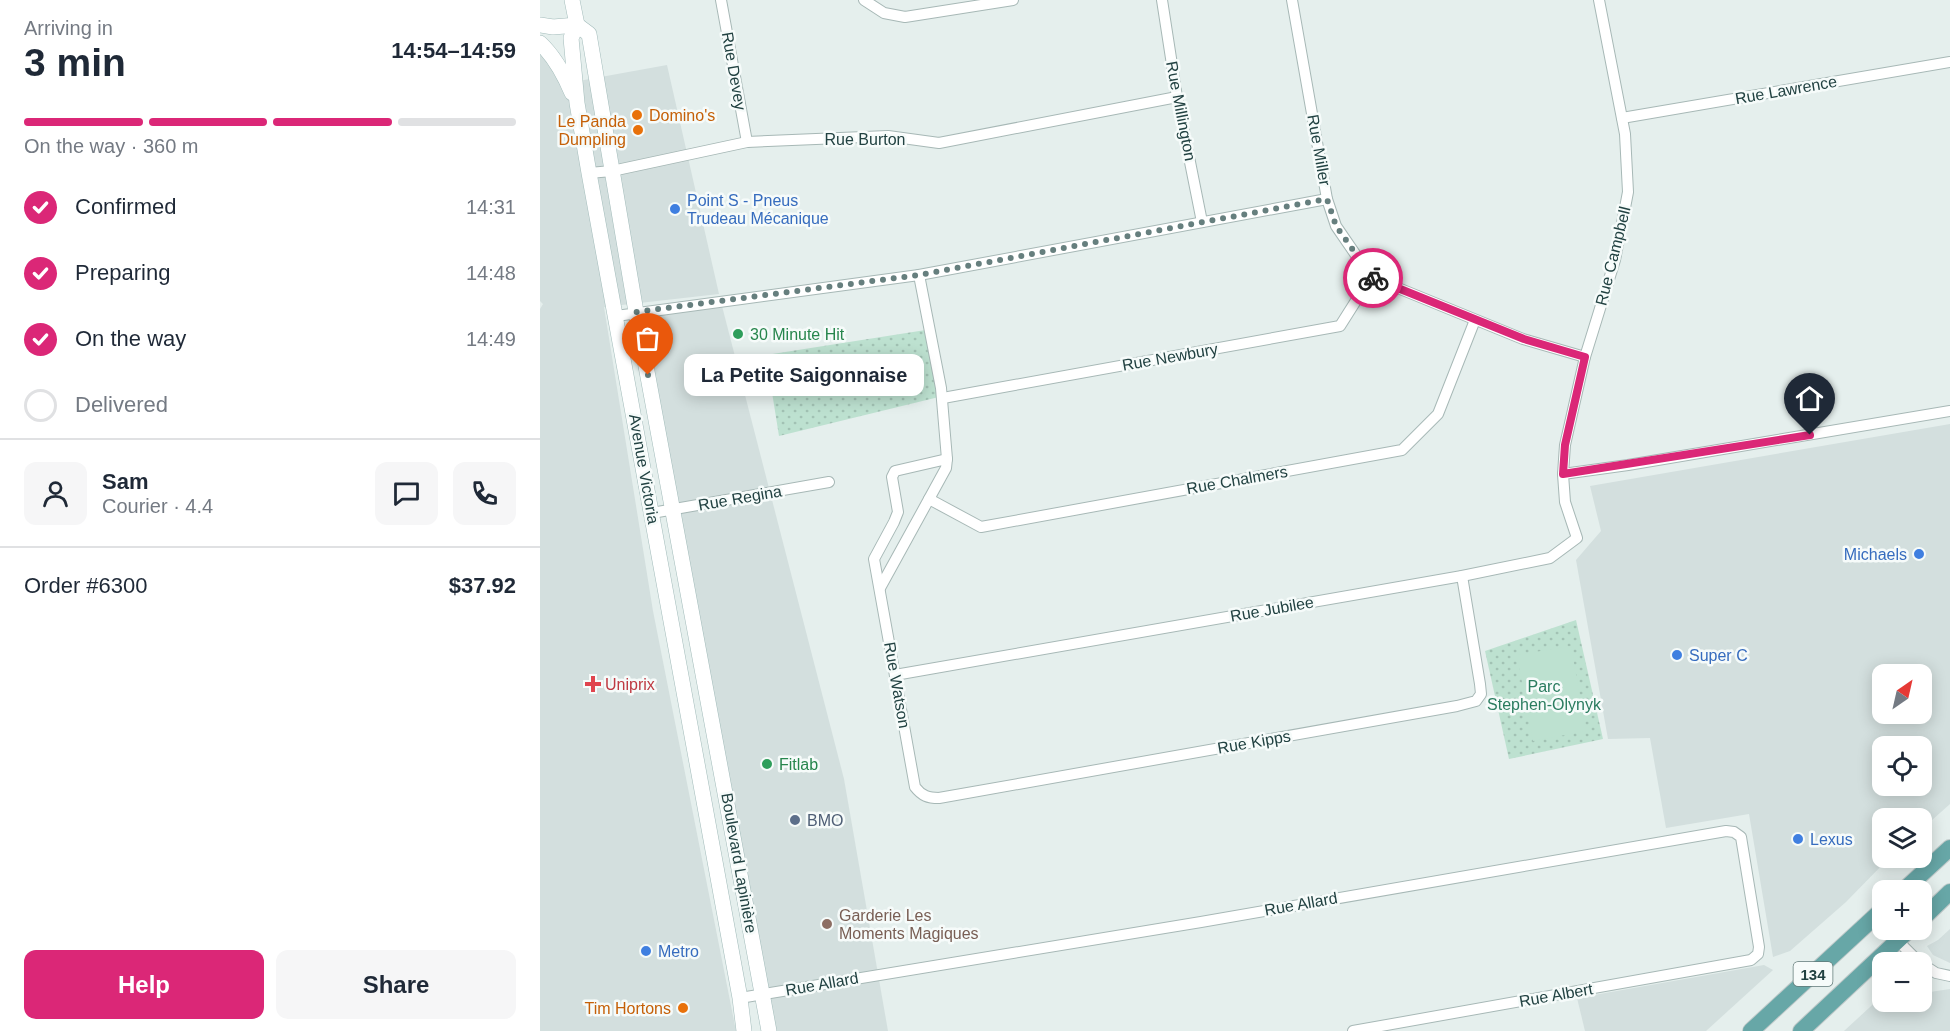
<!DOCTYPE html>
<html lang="en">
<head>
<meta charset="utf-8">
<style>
	body { margin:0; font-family:Arial,sans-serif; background:#f6f6f7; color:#1f2937; height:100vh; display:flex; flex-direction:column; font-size:22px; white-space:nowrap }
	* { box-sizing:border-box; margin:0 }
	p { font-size:20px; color:#747a83 }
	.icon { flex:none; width:33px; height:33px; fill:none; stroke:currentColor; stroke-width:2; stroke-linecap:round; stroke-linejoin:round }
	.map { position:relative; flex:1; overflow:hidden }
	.side { display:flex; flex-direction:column; background:#fff; width:540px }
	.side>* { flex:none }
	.needle { width:39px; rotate:34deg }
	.fabs { position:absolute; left:1332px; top:664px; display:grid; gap:12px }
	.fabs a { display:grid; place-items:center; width:60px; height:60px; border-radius:12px; background:#fff; box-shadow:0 3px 15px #0003; font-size:30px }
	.pin { position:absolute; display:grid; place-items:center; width:51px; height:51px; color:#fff; margin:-62px -26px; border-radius:50% 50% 50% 0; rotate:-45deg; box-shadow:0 0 6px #0007 }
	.pin .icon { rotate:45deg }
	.courier { position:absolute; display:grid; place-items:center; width:60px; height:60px; margin:-30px; border:4px solid #db2777; border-radius:50%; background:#fff; color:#222; box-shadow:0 2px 8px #0007 }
	.bubble { position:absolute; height:42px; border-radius:12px; background:#fff; box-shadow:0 3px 15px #0003; font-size:20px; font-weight:600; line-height:42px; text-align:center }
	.overview em { font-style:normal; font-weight:600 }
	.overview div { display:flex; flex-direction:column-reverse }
	.overview { display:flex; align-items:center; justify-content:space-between; height:102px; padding:0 24px }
	h1 { font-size:39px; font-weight:600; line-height:45px }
	.bar { display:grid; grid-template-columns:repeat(4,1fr); gap:9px 6px; align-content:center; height:72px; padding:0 24px }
	.bar i { height:8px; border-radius:4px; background:#e0e1e3 }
	.bar .current { background:#db2777 }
	.bar p { grid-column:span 4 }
	.line { display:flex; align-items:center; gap:15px; padding:0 24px; border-top:2px solid #e0e1e3 }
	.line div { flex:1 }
	.round { display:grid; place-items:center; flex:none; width:63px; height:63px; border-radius:12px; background:#f6f6f7 }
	ol { padding:0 24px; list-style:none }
	li { display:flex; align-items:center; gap:18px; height:66px }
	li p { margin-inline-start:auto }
	li .icon { padding:6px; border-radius:50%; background:#db2777; color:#fff; stroke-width:4 }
	li:last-child { color:#747a83 }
	li i { width:33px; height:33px; border:3px solid #e0e1e3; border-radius:50% }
	.primary-button { display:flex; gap:12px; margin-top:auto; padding:12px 24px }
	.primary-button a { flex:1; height:69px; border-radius:12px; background:#db2777; color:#fff; font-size:24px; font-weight:600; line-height:69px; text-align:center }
	.primary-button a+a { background:#f6f6f7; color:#1f2937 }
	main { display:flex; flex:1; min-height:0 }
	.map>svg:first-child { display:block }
	.built { fill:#d3dfde; fill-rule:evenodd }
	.grass { fill:url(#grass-dots) }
	.garden { fill:#bde1d0 }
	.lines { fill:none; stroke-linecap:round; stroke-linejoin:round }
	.street-casing { stroke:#a7b8b6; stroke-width:12 }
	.secondary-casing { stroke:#a2bbba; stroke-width:16 }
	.primary-casing { stroke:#c1caca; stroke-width:18 }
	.street { stroke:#fff; stroke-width:10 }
	.secondary { stroke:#fff; stroke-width:15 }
	.primary { stroke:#67a7a7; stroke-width:16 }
	.done { stroke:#667f7e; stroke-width:6; stroke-dasharray:0 10.8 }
	.route { stroke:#db2777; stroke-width:8 }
	.food-dot { fill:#e8710a; stroke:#f6fbfa; stroke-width:2 }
	.shop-dot { fill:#3f7fe0; stroke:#f6fbfa; stroke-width:2 }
	.leisure-dot { fill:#2e9e5b; stroke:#f6fbfa; stroke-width:2 }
	.health-dot { fill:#e0444e; stroke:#f6fbfa; stroke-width:2 }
	.service-dot { fill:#5c6f8a; stroke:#f6fbfa; stroke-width:2 }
	.education-dot { fill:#8d6e63; stroke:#f6fbfa; stroke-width:2 }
	.labels { text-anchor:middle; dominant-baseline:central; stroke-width:5; stroke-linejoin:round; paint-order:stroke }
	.shield { fill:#f6fbfa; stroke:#627a79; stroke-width:1.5 }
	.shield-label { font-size:15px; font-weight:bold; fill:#224242 }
	.street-label { font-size:16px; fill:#224242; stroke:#f6fbfa }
	.food-label { font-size:16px; fill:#c56008; stroke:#f6fbfa; text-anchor:end }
	.shop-label { font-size:16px; fill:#366cbe; stroke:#f6fbfa; text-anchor:start }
	.leisure-label { font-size:16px; fill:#27864d; stroke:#f6fbfa; text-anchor:start }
	.health-label { font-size:16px; fill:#be3a42; stroke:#f6fbfa; text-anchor:start }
	.park-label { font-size:16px; fill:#2a7c5f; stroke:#f6fbfa }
	.service-label { font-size:16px; fill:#4e5e75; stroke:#f6fbfa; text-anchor:start }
	.education-label { font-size:16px; fill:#785e54; stroke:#f6fbfa; text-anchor:start }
</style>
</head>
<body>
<main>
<section class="side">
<div class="overview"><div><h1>3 min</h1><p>Arriving in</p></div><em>14:54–14:59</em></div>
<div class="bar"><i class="current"></i><i class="current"></i><i class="current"></i><i></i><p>On the way · 360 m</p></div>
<ol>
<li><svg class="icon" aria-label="check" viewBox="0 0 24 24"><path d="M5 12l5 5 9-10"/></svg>Confirmed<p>14:31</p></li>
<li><svg class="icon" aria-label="check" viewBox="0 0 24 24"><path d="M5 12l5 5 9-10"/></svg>Preparing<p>14:48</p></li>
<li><svg class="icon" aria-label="check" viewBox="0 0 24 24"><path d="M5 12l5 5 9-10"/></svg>On the way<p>14:49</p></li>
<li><i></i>Delivered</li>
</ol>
<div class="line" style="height:108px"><a class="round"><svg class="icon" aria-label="person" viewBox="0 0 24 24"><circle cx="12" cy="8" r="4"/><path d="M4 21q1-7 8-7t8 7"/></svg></a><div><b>Sam</b><p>Courier · 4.4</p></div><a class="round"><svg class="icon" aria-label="chat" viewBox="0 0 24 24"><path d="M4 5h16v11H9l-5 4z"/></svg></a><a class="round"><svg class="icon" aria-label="phone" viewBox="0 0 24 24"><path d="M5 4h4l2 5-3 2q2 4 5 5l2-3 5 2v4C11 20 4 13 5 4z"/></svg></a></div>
<div class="line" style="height:78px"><div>Order #6300</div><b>$37.92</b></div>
<div class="primary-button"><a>Help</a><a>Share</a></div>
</section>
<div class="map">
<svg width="1410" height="1031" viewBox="0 0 1410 1031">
	<defs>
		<pattern id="grass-dots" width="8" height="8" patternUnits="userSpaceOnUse" patternTransform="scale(1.5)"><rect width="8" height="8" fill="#bde1d0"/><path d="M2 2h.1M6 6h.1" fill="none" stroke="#a2c2b4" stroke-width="1.8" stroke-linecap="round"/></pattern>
	</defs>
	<rect width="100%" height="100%" fill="#e5efed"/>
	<!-- built -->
	<g class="built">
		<path d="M0,54L9,60L22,84L127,65L179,294L64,307L113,611L196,1031H0V309L3,304L0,301Z"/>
		<path d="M182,306L304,779L348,1031H235L103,316Z"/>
		<path d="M1410,424V804L1382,829V819H1342V858H1349L1306,902L1250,951L1233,957L1209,814L1126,828L1110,738L1068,739L1036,560L1061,531L1050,486ZM1342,675H1382V714H1342ZM1342,747H1382V786H1342Z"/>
		<path d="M1410,929V963L1393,955L1387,946L1398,940Z"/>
		<path d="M1224,965L1233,970L1166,1031H1045L1037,998Z"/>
		<path d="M1382,984L1390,992L1410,989V1031H1304L1342,996V1002H1382Z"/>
	</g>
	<!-- grass -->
	<g class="grass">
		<path d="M392,329L403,396L239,436L226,355Z"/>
		<path d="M1036,620L1063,739L969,759L945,651Z"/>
	</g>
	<!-- garden -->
	<path class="garden" d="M1031,646L1046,731L993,741L977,655Z"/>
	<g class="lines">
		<!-- street casing -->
		<g class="street-casing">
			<g id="street">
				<path d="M181,0L207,142"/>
				<path d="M324,0L344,13L365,17L473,0"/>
				<path d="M622,0L637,97L662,222"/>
				<path d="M752,0L787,199L796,226L831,277L983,339L1045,357"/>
				<path d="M1082,118L1410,62"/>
				<path d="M49,173L72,171L207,142L348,136L399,143L637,97"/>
				<path d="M76,316L379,275L787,199"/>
				<path d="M403,398L800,326L831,277"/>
				<path d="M407,459L355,471L352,477L358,512L354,522L334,559L375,787C382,796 388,798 399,798L917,706L936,701L941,694L940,684L922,576"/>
				<path d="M1023,474L1088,465L1410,411"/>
				<path d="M389,499L441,527L862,450L898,414L935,320"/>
				<path d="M112,513L289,482"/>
				<path d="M340,588L389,499L406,468L407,459L401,388L379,275"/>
				<path d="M355,675L922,576L1010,558L1037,538L1025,502L1023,474L1025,445L1045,357L1075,260L1088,192L1085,134L1059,0"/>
				<path d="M1347,930L1380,963"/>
				<path d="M1382,964L1396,973L1410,976"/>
				<path d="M200,998L661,922L1186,831L1194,832L1201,837L1219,947L1218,954L1211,960L813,1031"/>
			</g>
		</g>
		<!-- secondary casing -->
		<g class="secondary-casing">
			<g id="secondary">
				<path d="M32,0L37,25L31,38L37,103L49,173L200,998L204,1031"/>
				<path d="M0,25L13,27L37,25"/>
				<path d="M37,25L49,34L96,312L229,1031"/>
				<path d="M0,43C15,57 24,74 32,93"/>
			</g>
		</g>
		<!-- primary casing -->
		<g class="primary-casing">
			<g id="primary">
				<path d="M1363,891L1410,848"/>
				<path d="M1382,919L1410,892"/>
				<path d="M1211,1031L1342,910"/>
				<path d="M1261,1031L1369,930"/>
			</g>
		</g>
		<!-- street -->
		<use href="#street" class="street"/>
		<!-- secondary -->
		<use href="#secondary" class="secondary"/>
		<!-- primary -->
		<use href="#primary" class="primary"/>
	</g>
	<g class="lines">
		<!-- done -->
		<path class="done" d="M108,375L96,312L379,275L787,199L796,226L833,278"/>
		<!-- route -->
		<path class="route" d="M833,278L984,339L1045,357L1025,445L1023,474L1270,435"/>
	</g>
	<!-- markers -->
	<g class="food-dot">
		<circle cx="97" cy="115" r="6"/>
		<circle cx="98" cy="130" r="6"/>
		<circle cx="143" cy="1008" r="6"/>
	</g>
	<g class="shop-dot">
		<circle cx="135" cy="209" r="6"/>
		<circle cx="1379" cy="554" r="6"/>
		<circle cx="1137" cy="655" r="6"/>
		<circle cx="1258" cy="839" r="6"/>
		<circle cx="106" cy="951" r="6"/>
	</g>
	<g class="leisure-dot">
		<circle cx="198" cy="334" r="6"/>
		<circle cx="227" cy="764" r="6"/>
	</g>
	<path class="health-dot" d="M50 675h6v6h6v6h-6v6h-6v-6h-6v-6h6z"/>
	<circle class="service-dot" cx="255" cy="820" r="6"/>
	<circle class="education-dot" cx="287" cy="924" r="6"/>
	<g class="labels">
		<!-- shield labels -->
		<rect class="shield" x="1253.5" y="962" width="39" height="24" rx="4.5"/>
		<g class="shield-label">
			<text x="1273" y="974">134</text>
		</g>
		<!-- street labels -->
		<g class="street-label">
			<text transform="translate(194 71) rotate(80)">Rue Devey</text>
			<text transform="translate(1246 90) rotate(-10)">Rue Lawrence</text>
			<text transform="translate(641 111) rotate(79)">Rue Millington</text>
			<text x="325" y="139">Rue Burton</text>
			<text transform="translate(779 150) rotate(80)">Rue Miller</text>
			<text transform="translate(1073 256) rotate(-76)">Rue Campbell</text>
			<text transform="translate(630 357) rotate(-10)">Rue Newbury</text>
			<text transform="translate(104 469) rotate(80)">Avenue Victoria</text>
			<text transform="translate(697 480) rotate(-10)">Rue Chalmers</text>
			<text transform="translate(200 498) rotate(-10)">Rue Regina</text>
			<text transform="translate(732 609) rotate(-10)">Rue Jubilee</text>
			<text transform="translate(357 685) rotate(80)">Rue Watson</text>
			<text transform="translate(714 742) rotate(-10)">Rue Kipps</text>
			<text transform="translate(199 863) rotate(80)">Boulevard Lapinière</text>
			<text transform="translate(761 904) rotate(-10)">Rue Allard</text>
			<text transform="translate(282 984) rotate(-10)">Rue Allard</text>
			<text transform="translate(1016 995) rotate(-10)">Rue Albert</text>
		</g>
		<!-- food labels -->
		<g class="food-label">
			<text x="109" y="115" text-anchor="start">Domino's</text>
			<text x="86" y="121">Le Panda<tspan x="86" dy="18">Dumpling</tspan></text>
			<text x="131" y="1008">Tim Hortons</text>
		</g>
		<!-- shop labels -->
		<g class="shop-label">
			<text x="147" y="200">Point S - Pneus<tspan x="147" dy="18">Trudeau Mécanique</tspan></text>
			<text x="1367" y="554" text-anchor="end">Michaels</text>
			<text x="1149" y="655">Super C</text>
			<text x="1270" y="839">Lexus</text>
			<text x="118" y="951">Metro</text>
		</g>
		<!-- leisure labels -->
		<g class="leisure-label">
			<text x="210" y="334">30 Minute Hit</text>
			<text x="239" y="764">Fitlab</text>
		</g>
		<!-- health labels -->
		<g class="health-label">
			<text x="65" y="684">Uniprix</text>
		</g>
		<!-- park labels -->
		<g class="park-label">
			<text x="1004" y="686">Parc<tspan x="1004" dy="18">Stephen-Olynyk</tspan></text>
		</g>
		<!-- service labels -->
		<g class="service-label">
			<text x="267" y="820">BMO</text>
		</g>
		<!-- education labels -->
		<g class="education-label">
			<text x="299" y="915">Garderie Les<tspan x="299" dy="18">Moments Magiques</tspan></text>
		</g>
	</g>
</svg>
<div class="fabs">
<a><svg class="needle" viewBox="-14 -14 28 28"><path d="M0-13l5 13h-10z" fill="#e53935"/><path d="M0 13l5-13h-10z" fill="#747a83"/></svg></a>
<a><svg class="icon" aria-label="locate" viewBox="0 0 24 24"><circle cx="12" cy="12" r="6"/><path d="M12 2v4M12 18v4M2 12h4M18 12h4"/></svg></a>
<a><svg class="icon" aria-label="layers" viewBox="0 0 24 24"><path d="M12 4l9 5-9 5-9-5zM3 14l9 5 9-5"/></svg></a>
<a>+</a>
<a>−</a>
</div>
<div class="pin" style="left:108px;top:375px;background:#ea580c"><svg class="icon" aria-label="bag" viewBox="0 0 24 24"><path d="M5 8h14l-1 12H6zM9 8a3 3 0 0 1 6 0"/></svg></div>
<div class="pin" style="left:1270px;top:435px;background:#1f2937"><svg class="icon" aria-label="home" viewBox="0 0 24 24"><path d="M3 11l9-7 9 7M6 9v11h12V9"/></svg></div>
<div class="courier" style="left:833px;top:278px"><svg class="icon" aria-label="bike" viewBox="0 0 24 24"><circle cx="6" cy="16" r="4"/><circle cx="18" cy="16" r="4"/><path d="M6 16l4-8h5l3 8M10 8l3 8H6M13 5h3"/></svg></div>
<div class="bubble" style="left:144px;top:354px;width:240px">La Petite Saigonnaise</div>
</div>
</main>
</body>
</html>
